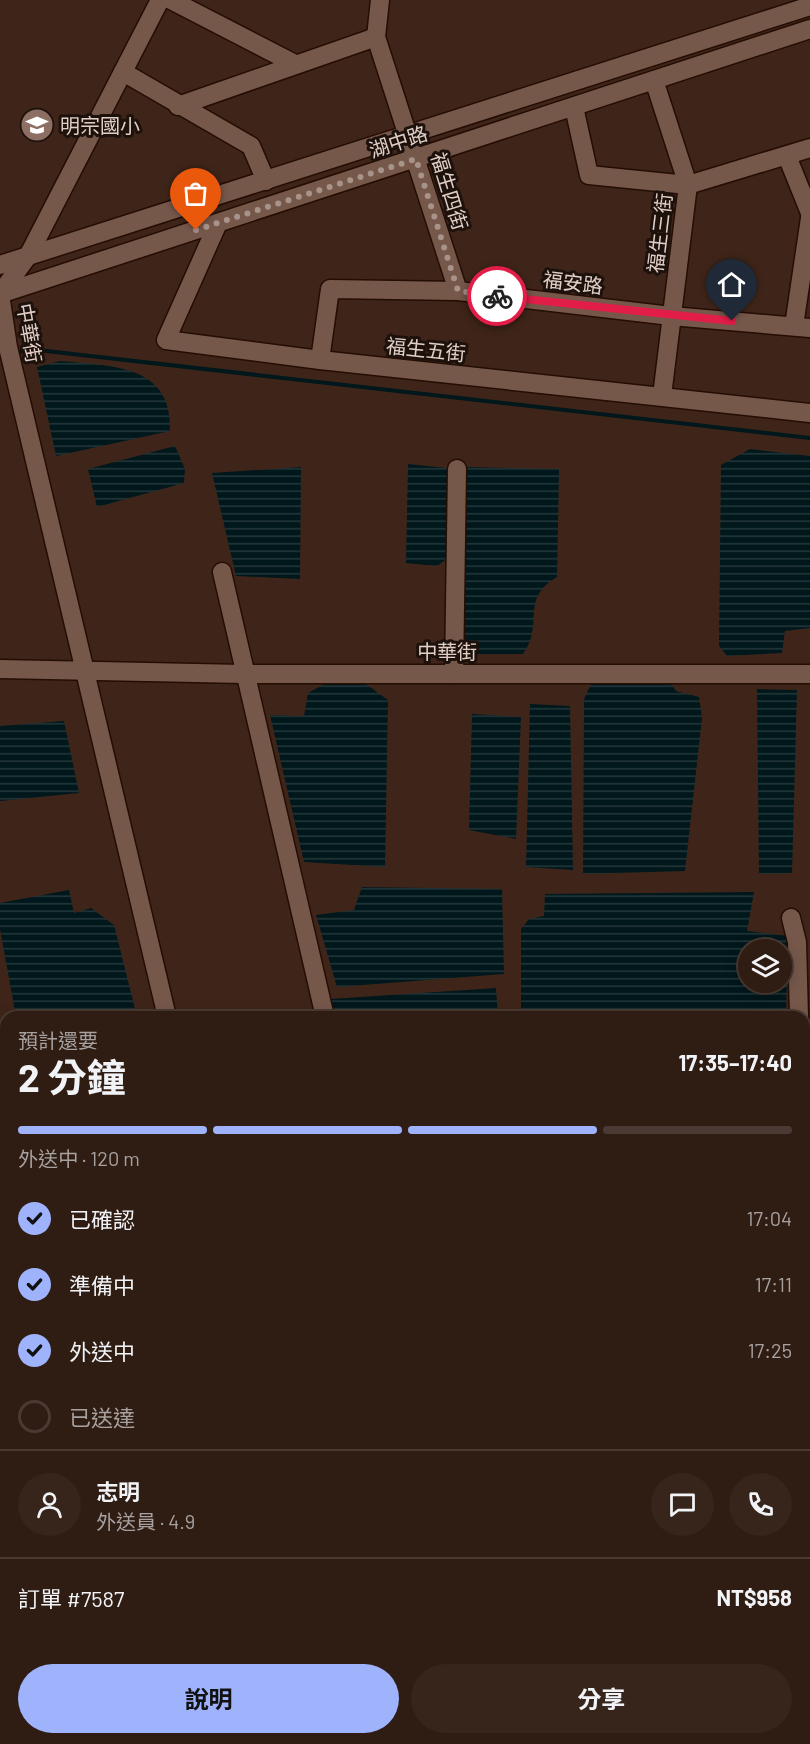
<!DOCTYPE html>
<html lang="zh-TW">
<head>
<meta charset="utf-8">
<style>
	body { margin:0; font-family:Barlow,"Noto Sans TC",sans-serif; background:#37251c; color:#f1f3f6; height:100vh; display:flex; flex-direction:column; font-size:22px; white-space:nowrap }
	* { box-sizing:border-box; margin:0 }
	p { font-size:20px; color:#a7a1a0 }
	.icon { flex:none; width:33px; height:33px; fill:none; stroke:currentColor; stroke-width:2; stroke-linecap:round; stroke-linejoin:round }
	.map { position:relative; flex:1; overflow:hidden }
	.panel { position:absolute; left:0px; top:1011px; width:810px; height:734px; display:flex; flex-direction:column; background:#2f1c13; border-radius:18px 18px 0 0; box-shadow:0 3px 15px #0003,0 0 0 2px #4a3a33 }
	.panel>* { flex:none }
	.controls { position:absolute; left:738px; top:939px; display:grid; gap:12px }
	.controls a { display:grid; place-items:center; width:54px; height:54px; border-radius:50%; background:#2f1c13; box-shadow:0 3px 15px #0003,0 0 0 2px #4a3a33; font-size:30px }
	.pin { position:absolute; display:grid; place-items:center; width:51px; height:51px; color:#fff; margin:-62px -26px; border-radius:50% 50% 50% 0; rotate:-45deg; box-shadow:0 0 6px #0007 }
	.pin .icon { rotate:45deg }
	.courier { position:absolute; display:grid; place-items:center; width:60px; height:60px; margin:-30px; border:4px solid #e11d48; border-radius:50%; background:#fff; color:#222; box-shadow:0 2px 8px #0007 }
	.overview em { font-style:normal; font-weight:700 }
	.overview div { display:flex; flex-direction:column-reverse }
	.overview { display:flex; align-items:center; justify-content:space-between; height:102px; padding:0 18px }
	h1 { font-size:39px; font-weight:700; line-height:45px }
	.bar { display:grid; grid-template-columns:repeat(4,1fr); gap:9px 6px; align-content:center; height:72px; padding:0 18px }
	.bar i { height:8px; border-radius:4px; background:#4a3a33 }
	.bar .on { background:#9fb3fd }
	.bar p { grid-column:span 4 }
	.line { display:flex; align-items:center; gap:15px; padding:0 18px; border-top:2px solid #4a3a33 }
	.line div { flex:1 }
	.round { display:grid; place-items:center; flex:none; width:63px; height:63px; border-radius:32px; background:#37251c }
	ol { padding:0 18px; list-style:none }
	li { display:flex; align-items:center; gap:18px; height:66px }
	li p { margin-inline-start:auto }
	li .icon { padding:6px; border-radius:50%; background:#9fb3fd; color:#111; stroke-width:4 }
	li:last-child { color:#a7a1a0 }
	li i { width:33px; height:33px; border:3px solid #4a3a33; border-radius:50% }
	.button { display:flex; gap:12px; margin-top:auto; padding:12px 18px }
	.button a { flex:1; height:69px; border-radius:36px; background:#9fb3fd; color:#111; font-size:24px; font-weight:700; line-height:69px; text-align:center }
	.button a+a { background:#37251c; color:#f1f3f6 }
	.map>svg:first-child { display:block }
	.water { fill:url(#water-rules); fill-rule:evenodd }
	.lines { fill:none; stroke-linecap:round; stroke-linejoin:round }
	.stream { stroke:#00171b; stroke-width:4 }
	.minor-casing { stroke:#240d03; stroke-width:21 }
	.major-casing { stroke:#240d03; stroke-width:21 }
	.minor { stroke:#76584b; stroke-width:18 }
	.major { stroke:#9b6988; stroke-width:18 }
	.done { stroke:#a8938a; stroke-width:6; stroke-dasharray:0 10.8 }
	.route { stroke:#e11d48; stroke-width:8 }
	.labels { text-anchor:middle; dominant-baseline:central; stroke-width:6; stroke-linejoin:round; paint-order:stroke }
	.poi-label { font-size:20px; fill:#e0cec7; stroke:#1d110c; text-anchor:start }
	.street-label { font-size:20px; fill:#e0cec7; stroke:#1d110c }
</style>
</head>
<body>
<div class="map">
<svg width="810" height="1744" viewBox="0 0 810 1744">
	<defs>
		<pattern id="water-rules" width="6" height="5" patternUnits="userSpaceOnUse" patternTransform="scale(1.5)"><rect width="6" height="5" fill="#00171b"/><path d="M0 2.5h6" fill="none" stroke="#25383b"/></pattern>
	</defs>
	<rect width="100%" height="100%" fill="#3f2519"/>
	<!-- water -->
	<g class="water">
		<path d="M60,361C111,366 173,364 170,431L56,456L37,367Z"/>
		<path d="M175,446L185,469L184,483L97,507L88,469Z"/>
		<path d="M750,449L810,456V628L785,631L782,653L727,656L719,646L721,465Z"/>
		<path d="M408,464L447,468L448,558L437,566L406,563Z"/>
		<path d="M301,467L300,579L236,576L212,473Z"/>
		<path d="M467,467L559,469L557,577C519,599 545,624 523,654H471L461,648Z"/>
		<path d="M592,682H670L676,691L699,697L702,718L685,871L583,874L584,699Z"/>
		<path d="M324,684H366L388,700L385,867L304,862L270,715L304,716L308,693Z"/>
		<path d="M757,689L797,690L792,873L759,874Z"/>
		<path d="M530,704L570,706L573,870L526,867Z"/>
		<path d="M472,714L521,717L516,839L469,830Z"/>
		<path d="M64,721L79,793L0,801V726Z"/>
		<path d="M362,887L502,889L504,974L337,987L316,915L354,910Z"/>
		<path d="M69,890L74,913L91,908L114,925L137,1017H16L0,929V903Z"/>
		<path d="M754,892L747,931L788,936L786,1017H521V929L529,919L544,916L545,894ZM748,950H782V982H748Z"/>
		<path d="M496,988L498,1017H337L330,999Z"/>
		<path d="M0,1657L6,1660V1738L48,1739L44,1744H0Z"/>
		<path d="M158,1738L190,1739L191,1744H154Z"/>
		<path d="M63,1739V1738L142,1739L139,1744H59Z"/>
	</g>
	<g class="lines">
		<!-- stream -->
		<path class="stream" d="M14,354L29,349L810,438"/>
		<!-- minor casing -->
		<g class="minor-casing">
			<g id="minor">
				<path d="M160,0L28,256L0,294L8,347L167,1017"/>
				<path d="M171,0L295,64"/>
				<path d="M380,0L376,37L458,291"/>
				<path d="M123,72L251,146L266,181"/>
				<path d="M654,80L688,185L662,396"/>
				<path d="M178,106L376,37"/>
				<path d="M574,107L589,175L688,185L810,148"/>
				<path d="M787,156L810,213"/>
				<path d="M218,223L166,340L320,360L810,413"/>
				<path d="M0,265L810,6"/>
				<path d="M0,294L810,29"/>
				<path d="M794,326L810,218"/>
				<path d="M320,360L330,289L458,291L671,316L810,328"/>
				<path d="M222,572L325,1017"/>
				<path d="M0,669L244,674H810"/>
				<path d="M454,674L457,469"/>
				<path d="M791,918L797,942L799,1017"/>
				<path d="M0,1101H6"/>
				<path d="M804,1107H810"/>
				<path d="M804,1535H810"/>
				<path d="M208,1738L209,1744"/>
				<path d="M251,1738L253,1744"/>
				<path d="M387,1738L389,1744"/>
				<path d="M671,1738L673,1744"/>
				<path d="M742,1738V1744"/>
			</g>
		</g>
		<!-- major casing -->
		<g class="major-casing">
			<g id="major">
				<path d="M0,1463L6,1466"/>
				<path d="M564,1738L567,1744"/>
			</g>
		</g>
		<!-- minor -->
		<use href="#minor" class="minor"/>
		<!-- major -->
		<use href="#major" class="major"/>
	</g>
	<g class="lines">
		<!-- done -->
		<path class="done" d="M196,230L416,159L458,291L497,296"/>
		<!-- route -->
		<path class="route" d="M497,296L732,321"/>
	</g>
	<!-- icons -->
	<defs>
		<g id="school-disc" transform="scale(1.725)"><circle r="9.5" fill="#8d6e63" stroke="#1d110c"/><path d="M0-5L7-2L0 1L-7-2ZM-4 1L0 2.5L4 1V4Q0 6-4 4Z" fill="#fff"/></g>
	</defs>
	<g fill-rule="evenodd">
		<use href="#school-disc" x="37" y="125"/>
	</g>
	<g class="labels">
		<!-- poi labels -->
		<g class="poi-label">
			<text x="60" y="125">明宗國小</text>
		</g>
		<!-- street labels -->
		<g class="street-label">
			<text transform="translate(398 141) rotate(-18)">湖中路</text>
			<text transform="translate(450 191) rotate(73)">福生四街</text>
			<text transform="translate(659 233) rotate(-83)">福生三街</text>
			<text transform="translate(573 282) rotate(7)">福安路</text>
			<text transform="translate(30 333) rotate(80)">中華街</text>
			<text transform="translate(426 349) rotate(6)">福生五街</text>
			<text x="447" y="651">中華街</text>
		</g>
	</g>
</svg>
<div class="controls">
<a><svg class="icon" aria-label="layers" viewBox="0 0 24 24"><path d="M12 4l9 5-9 5-9-5zM3 14l9 5 9-5"/></svg></a>
</div>
<div class="pin" style="left:196px;top:230px;background:#ea580c"><svg class="icon" aria-label="bag" viewBox="0 0 24 24"><path d="M5 8h14l-1 12H6zM9 8a3 3 0 0 1 6 0"/></svg></div>
<div class="pin" style="left:732px;top:321px;background:#1f2937"><svg class="icon" aria-label="home" viewBox="0 0 24 24"><path d="M3 11l9-7 9 7M6 9v11h12V9"/></svg></div>
<div class="courier" style="left:497px;top:296px"><svg class="icon" aria-label="bike" viewBox="0 0 24 24"><circle cx="6" cy="16" r="4"/><circle cx="18" cy="16" r="4"/><path d="M6 16l4-8h5l3 8M10 8l3 8H6M13 5h3"/></svg></div>
<section class="panel">
<div class="overview"><div><h1>2 分鐘</h1><p>預計還要</p></div><em>17:35–17:40</em></div>
<div class="bar"><i class="on"></i><i class="on"></i><i class="on"></i><i></i><p>外送中 · 120 m</p></div>
<ol>
<li><svg class="icon" aria-label="check" viewBox="0 0 24 24"><path d="M5 12l5 5 9-10"/></svg>已確認<p>17:04</p></li>
<li><svg class="icon" aria-label="check" viewBox="0 0 24 24"><path d="M5 12l5 5 9-10"/></svg>準備中<p>17:11</p></li>
<li><svg class="icon" aria-label="check" viewBox="0 0 24 24"><path d="M5 12l5 5 9-10"/></svg>外送中<p>17:25</p></li>
<li><i></i>已送達</li>
</ol>
<div class="line" style="height:108px"><a class="round"><svg class="icon" aria-label="person" viewBox="0 0 24 24"><circle cx="12" cy="8" r="4"/><path d="M4 21q1-7 8-7t8 7"/></svg></a><div><b>志明</b><p>外送員 · 4.9</p></div><a class="round"><svg class="icon" aria-label="chat" viewBox="0 0 24 24"><path d="M4 5h16v11H9l-5 4z"/></svg></a><a class="round"><svg class="icon" aria-label="phone" viewBox="0 0 24 24"><path d="M5 4h4l2 5-3 2q2 4 5 5l2-3 5 2v4C11 20 4 13 5 4z"/></svg></a></div>
<div class="line" style="height:78px"><div>訂單 #7587</div><b>NT$958</b></div>
<div class="button"><a>說明</a><a>分享</a></div>
</section>
</div>
</body>
</html>
